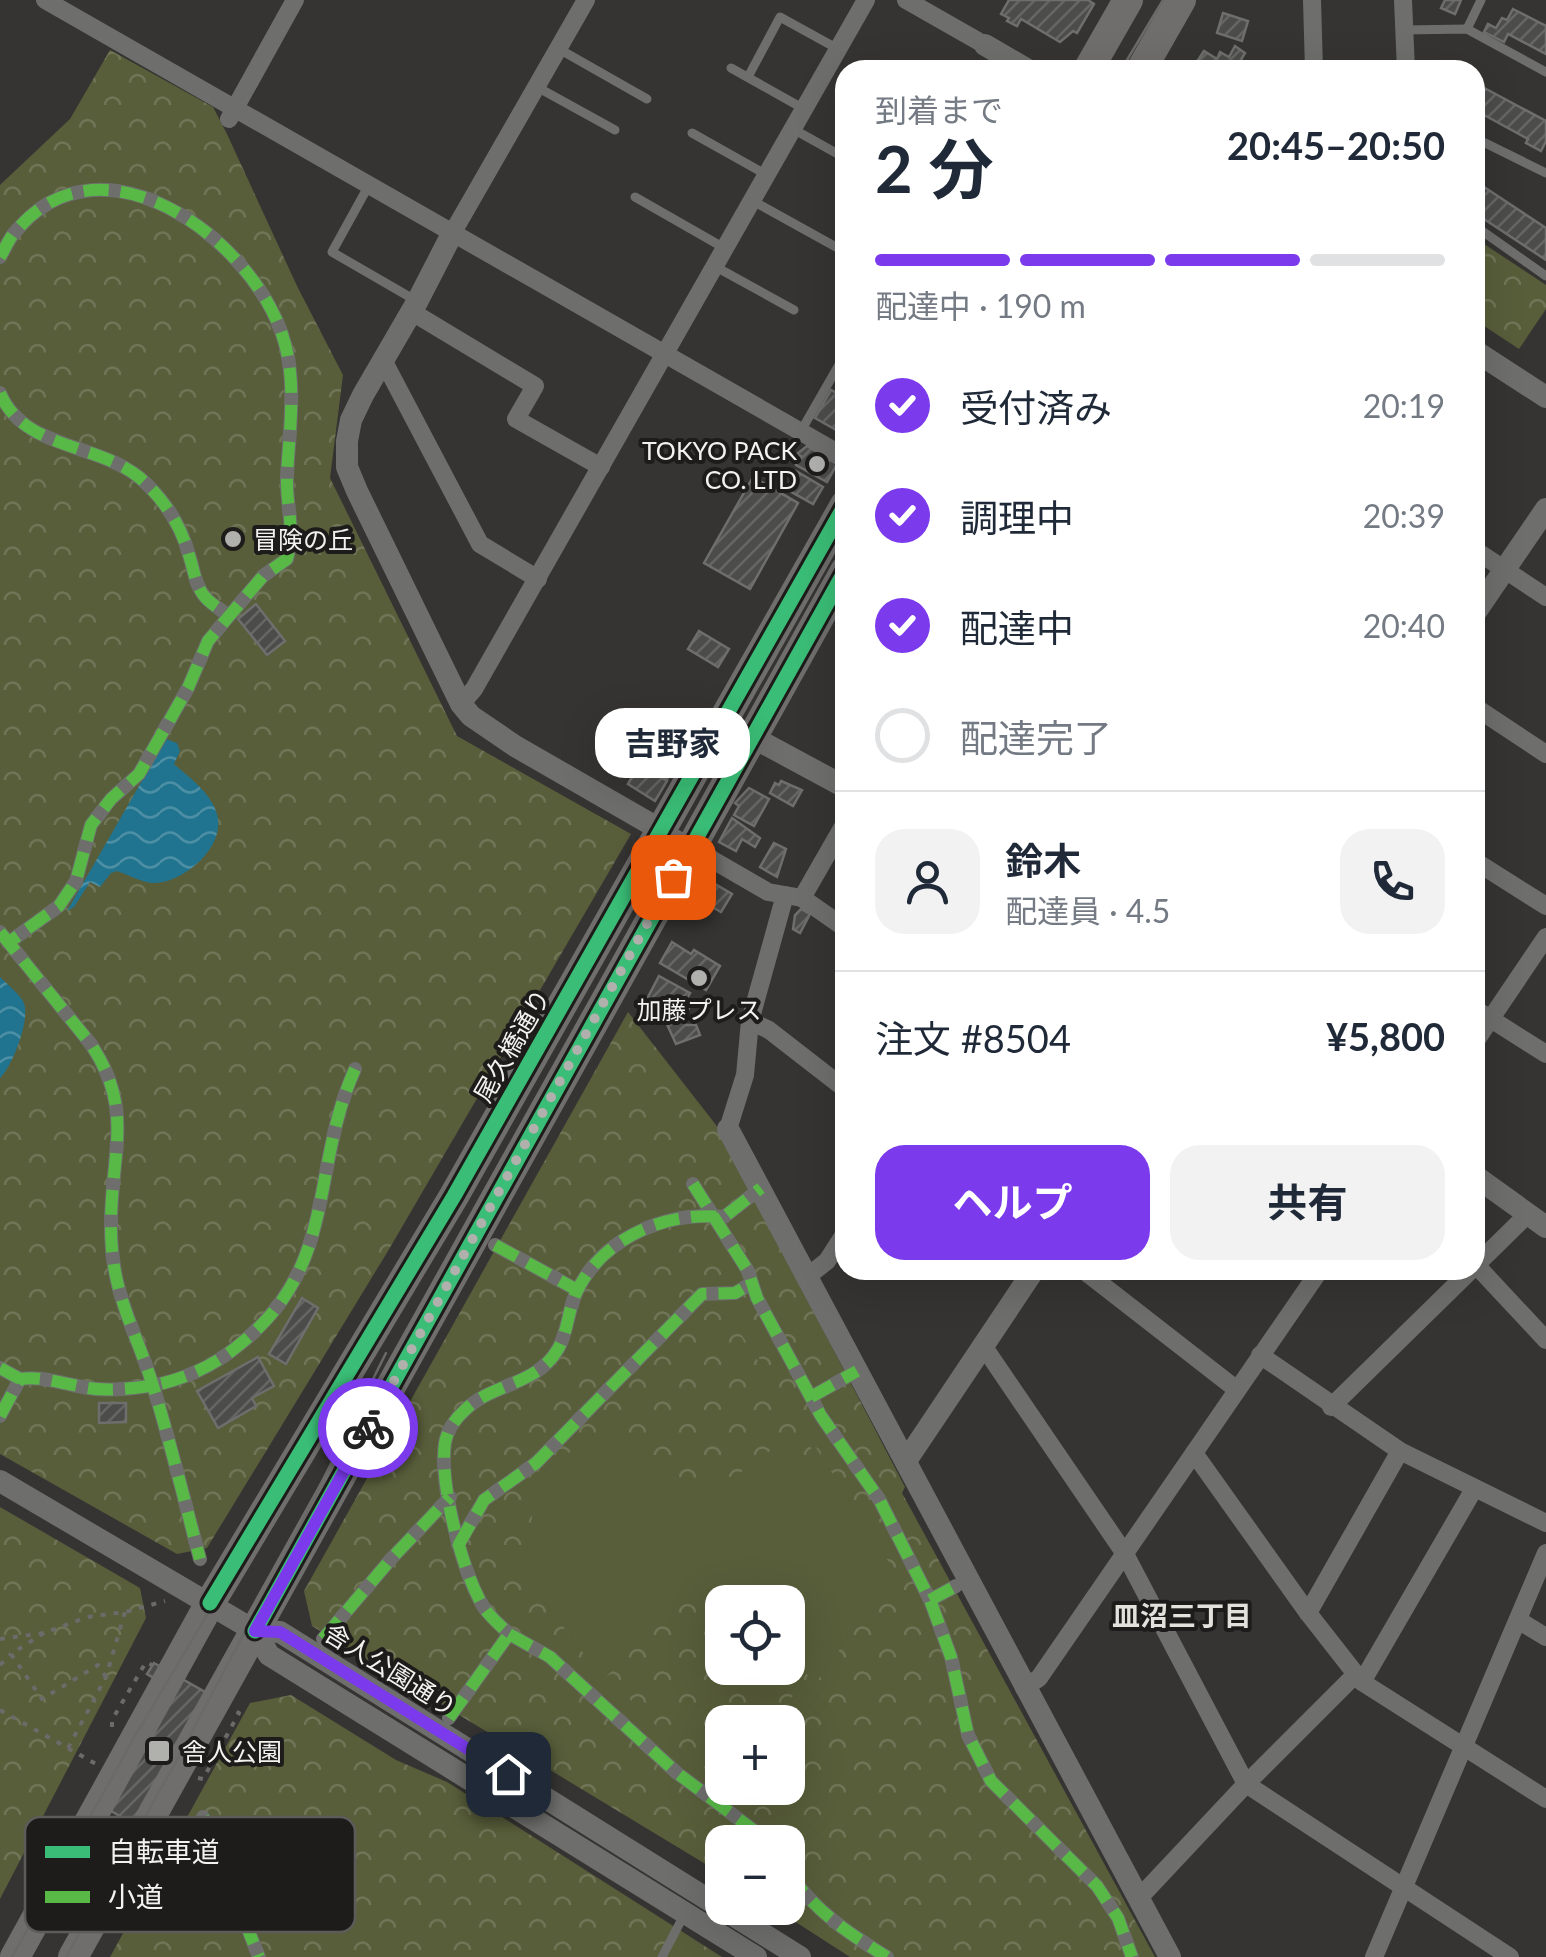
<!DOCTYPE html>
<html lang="ja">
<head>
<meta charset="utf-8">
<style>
	body { margin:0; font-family:Lato,"Noto Sans JP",sans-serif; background:#f2f2f3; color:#1f2937; height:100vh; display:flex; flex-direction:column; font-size:38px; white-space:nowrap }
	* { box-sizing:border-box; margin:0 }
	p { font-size:32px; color:#747a83 }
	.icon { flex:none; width:55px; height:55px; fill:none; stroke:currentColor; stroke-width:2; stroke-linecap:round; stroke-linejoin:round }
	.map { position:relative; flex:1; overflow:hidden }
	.drawer { position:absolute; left:835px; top:60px; width:650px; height:1220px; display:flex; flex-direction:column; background:#fff; border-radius:30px; box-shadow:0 10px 40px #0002 }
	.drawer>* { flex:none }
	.tools { position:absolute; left:705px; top:1585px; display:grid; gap:20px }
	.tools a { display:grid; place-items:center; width:100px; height:100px; border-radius:20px; background:#fff; box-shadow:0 10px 40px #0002; font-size:50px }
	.pin { position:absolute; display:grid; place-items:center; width:85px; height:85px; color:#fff; margin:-42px; border-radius:20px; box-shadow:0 5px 15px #0006 }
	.courier { position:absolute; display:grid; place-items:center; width:100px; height:100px; margin:-50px; border:8px solid #7c3aed; border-radius:50%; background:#fff; color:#222; box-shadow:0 2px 12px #0007 }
	.bubble { position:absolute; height:70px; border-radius:30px; background:#fff; box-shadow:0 10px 40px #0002; font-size:32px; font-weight:700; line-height:70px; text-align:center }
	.overview em { font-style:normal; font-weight:700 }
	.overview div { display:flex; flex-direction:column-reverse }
	.overview { display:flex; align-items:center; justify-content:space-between; height:170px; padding:0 40px }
	h1 { font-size:65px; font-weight:700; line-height:75px }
	.bar { display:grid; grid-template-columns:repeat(4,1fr); gap:15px 10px; align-content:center; height:120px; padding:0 40px }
	.bar i { height:12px; border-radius:8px; background:#e0e1e3 }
	.bar .current { background:#7c3aed }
	.bar p { grid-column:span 4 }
	.line { display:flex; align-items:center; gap:25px; padding:0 40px; border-top:2px solid #e0e1e3 }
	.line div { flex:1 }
	.round { display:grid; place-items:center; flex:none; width:105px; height:105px; border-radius:30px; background:#f2f2f3 }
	ol { padding:0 40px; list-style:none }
	li { display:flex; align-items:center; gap:30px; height:110px }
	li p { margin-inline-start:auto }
	li .icon { padding:10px; border-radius:50%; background:#7c3aed; color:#fff; stroke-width:4 }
	li:last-child { color:#747a83 }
	li i { width:55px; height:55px; border:5px solid #e0e1e3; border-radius:50% }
	.button { display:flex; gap:20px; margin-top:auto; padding:20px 40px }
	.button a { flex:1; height:115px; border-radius:30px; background:#7c3aed; color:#fff; font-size:40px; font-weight:700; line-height:115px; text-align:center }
	.button a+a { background:#f2f2f3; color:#1f2937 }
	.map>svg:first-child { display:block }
	.park { fill:url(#park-crowns); fill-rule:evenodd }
	.garden { fill:#585d3a; fill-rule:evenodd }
	.water { fill:url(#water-waves) }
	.building { fill:url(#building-hatch); stroke:#6e6e6d; stroke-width:2.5 }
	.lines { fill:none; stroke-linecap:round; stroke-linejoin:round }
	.path { stroke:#6c6b6a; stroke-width:4; stroke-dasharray:5 8; stroke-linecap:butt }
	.service { stroke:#6e6e6d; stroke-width:9 }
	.pedestrian { stroke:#6e6e6d; stroke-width:14 }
	.minor { stroke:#6e6e6d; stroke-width:18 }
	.tertiary { stroke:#6e6e6d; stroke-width:22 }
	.primary { stroke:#6f6e6d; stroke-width:30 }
	.tram { stroke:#6a6a68; stroke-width:2.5 }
	.quiet { stroke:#58b947; stroke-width:12; stroke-dasharray:25 12; stroke-linecap:butt }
	.cycleway-casing { stroke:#1d1c1a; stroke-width:21 }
	.cycleway { stroke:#3abd76; stroke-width:15 }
	.done { stroke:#b0b0ad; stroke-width:10; stroke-dasharray:0 18 }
	.route { stroke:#7c3aed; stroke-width:12 }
	.poi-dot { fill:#b0b0ad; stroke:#1d1c1a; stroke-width:4 }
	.labels { text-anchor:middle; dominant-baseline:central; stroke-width:8; stroke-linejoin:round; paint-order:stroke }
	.poi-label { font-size:25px; fill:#f3f2ef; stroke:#1d1c1a; text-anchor:start }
	.street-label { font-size:25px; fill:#f3f2ef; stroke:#1d1c1a }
	.neighbourhood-label { font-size:28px; font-weight:bold; fill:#e3e1dc; stroke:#1d1c1a }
	.key { fill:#1d1c1a; stroke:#5d5c5a; stroke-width:2.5 }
	.key-label { font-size:28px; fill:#f3f2ef }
</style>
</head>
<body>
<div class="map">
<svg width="1546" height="1957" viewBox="0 0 1546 1957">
	<defs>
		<pattern id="park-crowns" width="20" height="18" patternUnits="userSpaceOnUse" patternTransform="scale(2.5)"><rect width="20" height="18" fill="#585d3a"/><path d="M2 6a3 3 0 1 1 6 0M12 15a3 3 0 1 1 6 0" fill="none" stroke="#707557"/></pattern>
		<pattern id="water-waves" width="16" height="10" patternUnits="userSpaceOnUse" patternTransform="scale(2.5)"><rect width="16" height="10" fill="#21748f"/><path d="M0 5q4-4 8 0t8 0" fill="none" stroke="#4d8fa4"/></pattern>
		<pattern id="building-hatch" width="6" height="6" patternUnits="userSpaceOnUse" patternTransform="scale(2.5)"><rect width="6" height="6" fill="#4c4c4b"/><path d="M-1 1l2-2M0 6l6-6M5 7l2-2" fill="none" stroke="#666665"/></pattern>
	</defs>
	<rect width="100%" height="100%" fill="#353432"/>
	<!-- park -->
	<g class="park">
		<path d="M110,50L213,107L227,134L297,286L343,375L330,478L457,736L631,834L388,1251L207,1548L177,1554L0,1454V185L70,119Z"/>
		<path d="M1475,238L1546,285V309L1519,349L1475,320Z"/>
		<path d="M628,1012L716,1125L905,1487L902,1493L1155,1957H850L774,1908H788V1842H722V1874L312,1626L304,1591ZM722,1602H788V1668H722ZM722,1722H788V1788H722Z"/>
		<path d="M0,1507L140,1588L146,1618L0,1899Z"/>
		<path d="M291,1695L396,1760L447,1782L722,1957H110L250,1703Z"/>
	</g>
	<!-- garden -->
	<path class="garden" d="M686,1304L726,1306L895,1572L815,1684L776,1722H767L811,1678C788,1657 788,1632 788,1602C740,1602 691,1588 652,1622C642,1631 637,1643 629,1654C623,1662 614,1669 607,1676L699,1769L722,1767V1773L698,1772L609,1686L523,1575L542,1454ZM687,1307L726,1309L854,1518L844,1510L784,1436C724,1506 663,1492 615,1418L544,1472L547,1451Z"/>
	<!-- water -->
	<g class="water">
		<path d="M166,739L177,743L180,751L174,764C190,778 215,796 218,819C222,850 183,882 155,883C142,883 129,875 117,871L111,873L100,887L90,882L74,907L67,911Z"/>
		<path d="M0,977C7,984 18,993 23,1001C32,1017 12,1067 0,1078Z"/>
	</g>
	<!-- building -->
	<g class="building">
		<path d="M1009,0H1088L1094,4L1077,33L1073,31L1060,42L1021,19L1017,26L1007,21L1009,18L1001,14Z"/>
		<path d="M1445,0H1461L1455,14L1441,8Z"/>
		<path d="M1513,9L1546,26V54L1508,34L1504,42L1484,32L1488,24L1496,28L1502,18L1507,20Z"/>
		<path d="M1223,13L1248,21L1242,41L1217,33Z"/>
		<path d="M1235,46L1245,53L1235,70H1215L1198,60L1204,51L1217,59L1220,52L1229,57Z"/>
		<path d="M1475,83L1546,121V141L1541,151L1526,143L1528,139L1475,110Z"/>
		<path d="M1475,181L1546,228V260L1475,213Z"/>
		<path d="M845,388V419L838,431L815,418L831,390L841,395Z"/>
		<path d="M807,446L837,464L827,482L796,465L801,456L797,454Z"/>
		<path d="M796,471L823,487L813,504L786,489Z"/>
		<path d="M753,477L798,503L750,589L704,563Z"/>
		<path d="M256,604L285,641L267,655L238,619Z"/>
		<path d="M699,631L729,649L718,667L688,649Z"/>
		<path d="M662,718L692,736L685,749L654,732Z"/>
		<path d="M655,734L684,751L677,764L647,746Z"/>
		<path d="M647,748L676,765L667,779L639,762Z"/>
		<path d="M639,764L667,781L655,801L628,784Z"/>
		<path d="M781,781L802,790L793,806L770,793L775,783L779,785Z"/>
		<path d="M749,788L769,799L754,826L734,815L739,806L735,803Z"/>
		<path d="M732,818L760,838L755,847L742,839L736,851L719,842Z"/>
		<path d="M774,843L786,849L777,877L760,867Z"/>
		<path d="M700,875L732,894L721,912L689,893Z"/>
		<path d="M801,909L810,914L800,933L793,929L795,915Z"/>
		<path d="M672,942L691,954L694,950L720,966L706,990L660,963Z"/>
		<path d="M659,976L690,993L685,1003L690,1006L684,1017L648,997Z"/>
		<path d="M677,1018L679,1023L684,1021L686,1025H696L700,1035L676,1044L666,1022Z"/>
		<path d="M302,1298L318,1308L286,1364L269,1354Z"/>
		<path d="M258,1357L274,1386L252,1398L256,1406L218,1428L197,1391Z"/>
		<path d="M99,1403H126V1422L99,1423Z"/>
		<path d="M154,1663L228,1705L148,1832L90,1799L157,1680L147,1674Z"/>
	</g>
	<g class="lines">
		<!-- path -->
		<g class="path">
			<path d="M44,1633L11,1654L42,1699L98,1665L106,1677"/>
			<path d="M0,1639L44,1633L87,1617L125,1612L165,1601"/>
			<path d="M0,1665L11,1654"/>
			<path d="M0,1710L96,1764"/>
			<path d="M112,1727V1720L146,1662L152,1665"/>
			<path d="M68,1748L106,1677L125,1612"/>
			<path d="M198,1778L203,1779L239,1713L235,1711"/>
		</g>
		<!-- service -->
		<g class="service">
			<path d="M1467,29L1481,0"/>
			<path d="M1405,30L1467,29L1546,72"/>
			<path d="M559,49L647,99"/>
			<path d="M731,68L804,109"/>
			<path d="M748,77L780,17L838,49"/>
			<path d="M537,87L615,130"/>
			<path d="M793,129L845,158"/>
			<path d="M692,133L767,175"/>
			<path d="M1475,138L1546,173"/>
			<path d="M369,185L332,252L415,300"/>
			<path d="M635,197L726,249"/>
			<path d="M753,201L845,252"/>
			<path d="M1475,226L1546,276"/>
			<path d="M716,267L794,310"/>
			<path d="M801,431L844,356"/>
			<path d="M662,1957L684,1915"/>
		</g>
		<!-- pedestrian -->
		<g class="pedestrian">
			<path d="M0,257C5,249 9,238 16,231C101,129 249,237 282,334C298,380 289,430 287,477C286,510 296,527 287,559L263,576L208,641L188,688L139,774L111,799L91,825L76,881L59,906L8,943"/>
			<path d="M0,393C24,450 96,442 140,478C163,498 181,525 189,555C194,570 195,585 205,597C212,605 222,610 229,616"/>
			<path d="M0,932L90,1043C136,1111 110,1154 111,1228C111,1294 136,1330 154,1389C171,1445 185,1503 200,1559"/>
			<path d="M693,1184L748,1271L757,1298L821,1416L879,1499L930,1600L951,1657L968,1735L991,1781L1097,1886L1118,1918L1132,1957"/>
			<path d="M495,1245L577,1290"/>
			<path d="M0,1368L20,1379"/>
			<path d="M811,1397L857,1371"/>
			<path d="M0,1416L20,1379C43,1376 64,1384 88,1388C107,1391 129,1389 149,1386C181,1381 214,1366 239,1345C339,1266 309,1172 355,1069"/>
			<path d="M458,1545L484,1500L536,1463L702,1294L735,1293L752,1283"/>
			<path d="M930,1600L956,1586"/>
			<path d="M509,1634L550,1657L677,1773L756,1832L764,1842"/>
			<path d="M323,1639L391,1559L450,1497"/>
			<path d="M449,1718L509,1634C500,1625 489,1616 483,1606C462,1571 439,1483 445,1443C447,1431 455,1419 464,1411C491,1383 537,1386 558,1349C568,1332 568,1309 577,1291C603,1237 667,1211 724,1217L761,1188"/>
			<path d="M203,1817L259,1957"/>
			<path d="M788,1873C817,1912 846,1932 887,1957"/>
		</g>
		<!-- minor -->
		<g class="minor">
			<path d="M45,0L845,457"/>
			<path d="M906,0L985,45"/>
			<path d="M1312,0L1314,70"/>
			<path d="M1403,0L1406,70"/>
			<path d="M229,119L295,0"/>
			<path d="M453,232L586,0"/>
			<path d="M412,312L535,386L516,419L601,467"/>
			<path d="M383,360L480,544L538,579"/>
			<path d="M1475,550L1546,597"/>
			<path d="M461,704L474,689L866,0"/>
			<path d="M1475,707L1546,754"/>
			<path d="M661,830L768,892L785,895L750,1021L745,1075L728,1129"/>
			<path d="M1475,861L1546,906"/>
			<path d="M785,895L802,898L845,823"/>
			<path d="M802,898L845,928"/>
			<path d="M1475,1009L1546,1054"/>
			<path d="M750,1021L769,1030L845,1089"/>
			<path d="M1475,1042L1546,937"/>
			<path d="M1476,1265L1546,1340"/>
			<path d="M1475,1266L1528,1214"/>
			<path d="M1083,1270L1236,1389"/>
			<path d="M1320,1270L1194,1453L1308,1613L1362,1682L1546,1799"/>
			<path d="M808,1276L827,1261L845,1233"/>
			<path d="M984,1347L1125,1554L1246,1784L1510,1957"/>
			<path d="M1260,1355L1400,1451L1546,1523"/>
			<path d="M1331,1407L1471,1270"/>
			<path d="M1308,1613L1400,1451"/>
			<path d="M1518,1620L1546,1637"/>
			<path d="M1362,1682L1474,1489"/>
			<path d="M1024,1688L1039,1678L1194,1453"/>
			<path d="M1139,1898L1246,1784L1356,1674"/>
			<path d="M1374,1957L1546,1553"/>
		</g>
		<!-- tertiary -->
		<g class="tertiary">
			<path d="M985,45L1028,70"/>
			<path d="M453,232L417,302L363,395L351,420L347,441V467L357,491L461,704L471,716L515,746L661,830"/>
			<path d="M1475,351L1546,397"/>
			<path d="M1475,613L1546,509"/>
			<path d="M754,738L845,787"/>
			<path d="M728,1129L1170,1957"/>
			<path d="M1475,1176L1546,1227"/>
			<path d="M906,1461L1034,1270"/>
			<path d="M0,1481L255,1631L269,1655L756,1957"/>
			<path d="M255,1631L280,1632L800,1957"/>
		</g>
		<!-- primary -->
		<g class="primary">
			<path d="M1088,70L1128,0"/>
			<path d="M1141,70L1181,0"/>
			<path d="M15,1957L210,1603L454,1196L845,505"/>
			<path d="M73,1957L845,571"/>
		</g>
		<!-- tram -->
		<g class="tram">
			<path d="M1121,70L1163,0"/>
			<path d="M12,1957L135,1736L273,1504L382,1335L845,528"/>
			<path d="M66,1957L176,1762L287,1552L386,1353"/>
		</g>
		<!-- quiet -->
		<g class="quiet">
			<path d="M0,257C5,249 9,238 16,231C101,129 249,237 282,334C298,380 289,430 287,477C286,510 296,527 287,559L263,576L208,641L188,688L139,774L111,799L91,825L76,881L59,906L8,943"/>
			<path d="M0,393C24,450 96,442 140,478C163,498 181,525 189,555C194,570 195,585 205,597C212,605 222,610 229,616"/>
			<path d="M0,932L90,1043C136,1111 110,1154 111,1228C111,1294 136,1330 154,1389C171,1445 185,1503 200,1559"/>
			<path d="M693,1184L748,1271L757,1298L821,1416L879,1499L930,1600L951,1657L968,1735L991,1781L1097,1886L1118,1918L1132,1957"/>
			<path d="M495,1245L577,1290"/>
			<path d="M0,1368L20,1379"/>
			<path d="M811,1397L857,1371"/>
			<path d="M0,1416L20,1379C43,1376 64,1384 88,1388C107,1391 129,1389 149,1386C181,1381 214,1366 239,1345C339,1266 309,1172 355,1069"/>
			<path d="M458,1546L484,1500L536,1463L702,1294L735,1293L752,1283"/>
			<path d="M930,1600L956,1586"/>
			<path d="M509,1634L550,1657L677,1773L756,1832L764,1842"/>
			<path d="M323,1639L391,1559L450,1497"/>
			<path d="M449,1718L509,1634C500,1625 489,1616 483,1606C462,1571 439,1483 445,1443C447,1431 455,1419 464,1411C491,1383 537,1386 558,1349C568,1332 568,1309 577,1291C603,1237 667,1211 724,1217L761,1188"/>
			<path d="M203,1817L259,1957"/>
			<path d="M788,1873C817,1912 846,1932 887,1957"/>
		</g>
		<!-- cycleway casing -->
		<g class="cycleway-casing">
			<g id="cycleway">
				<path d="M210,1603L454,1196L845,505"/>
				<path d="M255,1631L845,571"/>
			</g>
		</g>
		<!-- cycleway -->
		<use href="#cycleway" class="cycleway"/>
	</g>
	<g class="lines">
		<!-- done -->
		<path class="done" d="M368,1428L673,877"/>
		<!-- route -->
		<path class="route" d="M368,1428L255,1631L280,1632L508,1774"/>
	</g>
	<!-- markers -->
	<g class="poi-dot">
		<circle cx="817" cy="464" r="10"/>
		<circle cx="233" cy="539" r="10"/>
		<circle cx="699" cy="978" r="10"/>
		<rect x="147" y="1739" width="24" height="24" rx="5"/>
	</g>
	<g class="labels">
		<!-- poi labels -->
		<g class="poi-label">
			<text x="797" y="450" text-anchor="end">TOKYO PACK<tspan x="797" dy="29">CO. LTD</tspan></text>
			<text x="253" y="539">冒険の丘</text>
			<text x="699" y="1009" text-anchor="middle">加藤プレス</text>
			<text x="182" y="1751">舎人公園</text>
		</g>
		<!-- street labels -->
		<g class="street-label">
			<text transform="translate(511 1045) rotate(-60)">尾久橋通り</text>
			<text transform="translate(391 1669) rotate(32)">舎人公園通り</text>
		</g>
		<!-- neighbourhood labels -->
		<g class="neighbourhood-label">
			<text x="1182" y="1615">皿沼三丁目</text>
		</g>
	</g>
	<!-- legend -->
	<rect x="25" y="1817" width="330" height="115" rx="15" class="key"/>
	<rect x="45" y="1846" width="45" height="12" fill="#3abd76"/>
	<rect x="45" y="1891" width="45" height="12" fill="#58b947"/>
	<g class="key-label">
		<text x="108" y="1862">自転車道</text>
		<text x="108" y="1907">小道</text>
	</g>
</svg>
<div class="tools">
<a><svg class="icon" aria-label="locate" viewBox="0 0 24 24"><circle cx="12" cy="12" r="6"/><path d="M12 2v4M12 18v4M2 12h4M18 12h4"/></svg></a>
<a>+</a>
<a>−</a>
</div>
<div class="pin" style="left:673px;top:877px;background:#ea580c"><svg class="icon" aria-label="bag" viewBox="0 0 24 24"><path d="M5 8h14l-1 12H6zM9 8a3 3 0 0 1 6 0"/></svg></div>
<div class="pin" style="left:508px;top:1774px;background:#1f2937"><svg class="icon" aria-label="home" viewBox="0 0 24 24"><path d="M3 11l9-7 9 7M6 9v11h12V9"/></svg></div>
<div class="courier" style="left:368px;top:1428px"><svg class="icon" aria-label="bike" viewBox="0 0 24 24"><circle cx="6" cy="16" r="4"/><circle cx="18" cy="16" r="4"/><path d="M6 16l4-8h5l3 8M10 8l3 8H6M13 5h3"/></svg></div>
<div class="bubble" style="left:595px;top:708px;width:155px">吉野家</div>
<section class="drawer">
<div class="overview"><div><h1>2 分</h1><p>到着まで</p></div><em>20:45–20:50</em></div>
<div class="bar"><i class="current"></i><i class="current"></i><i class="current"></i><i></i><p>配達中 · 190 m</p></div>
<ol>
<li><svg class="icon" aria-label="check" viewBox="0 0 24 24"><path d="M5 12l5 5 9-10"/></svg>受付済み<p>20:19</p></li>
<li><svg class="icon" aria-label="check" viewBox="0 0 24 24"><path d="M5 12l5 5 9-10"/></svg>調理中<p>20:39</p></li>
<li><svg class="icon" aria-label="check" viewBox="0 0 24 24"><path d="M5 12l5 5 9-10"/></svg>配達中<p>20:40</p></li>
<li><i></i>配達完了</li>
</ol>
<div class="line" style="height:180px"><a class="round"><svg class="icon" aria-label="person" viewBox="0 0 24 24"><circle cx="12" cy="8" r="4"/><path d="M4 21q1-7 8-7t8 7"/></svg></a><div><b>鈴木</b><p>配達員 · 4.5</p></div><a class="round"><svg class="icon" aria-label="phone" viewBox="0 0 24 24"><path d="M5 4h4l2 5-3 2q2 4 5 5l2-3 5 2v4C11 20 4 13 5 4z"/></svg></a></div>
<div class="line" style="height:130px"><div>注文 #8504</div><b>¥5,800</b></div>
<div class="button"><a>ヘルプ</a><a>共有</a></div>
</section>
</div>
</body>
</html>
